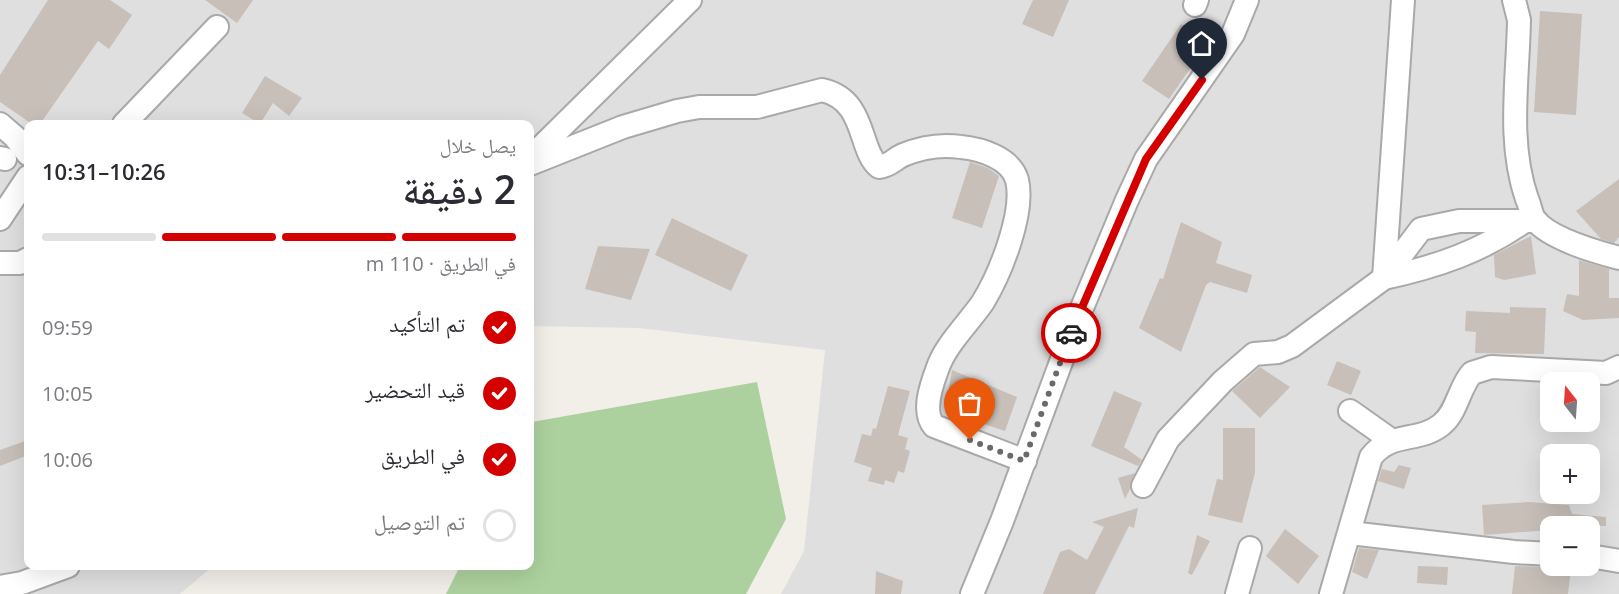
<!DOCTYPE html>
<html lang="ar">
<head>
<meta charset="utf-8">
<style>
	body { margin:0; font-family:"Open Sans","Noto Naskh Arabic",sans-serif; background:#f2f2f3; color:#2b2b33; direction:rtl; height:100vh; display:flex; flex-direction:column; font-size:22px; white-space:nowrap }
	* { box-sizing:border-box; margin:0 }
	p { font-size:20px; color:#7c7c81 }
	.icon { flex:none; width:33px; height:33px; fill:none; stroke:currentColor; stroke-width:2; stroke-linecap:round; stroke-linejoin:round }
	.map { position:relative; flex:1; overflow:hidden; direction:ltr }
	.drawer { position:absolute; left:24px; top:120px; width:510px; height:450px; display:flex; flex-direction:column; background:#fff; border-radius:12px; box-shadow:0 6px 24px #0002; direction:rtl }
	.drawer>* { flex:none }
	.needle { width:39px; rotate:343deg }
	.fabs { position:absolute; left:1540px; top:372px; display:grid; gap:12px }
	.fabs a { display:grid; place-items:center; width:60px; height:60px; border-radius:12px; background:#fff; box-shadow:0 6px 24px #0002; font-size:30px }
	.pin { position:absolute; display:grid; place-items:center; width:51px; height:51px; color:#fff; margin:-62px -26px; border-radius:50% 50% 50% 0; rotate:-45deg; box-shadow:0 0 6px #0007 }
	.pin .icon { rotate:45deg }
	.courier { position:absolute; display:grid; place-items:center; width:60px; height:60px; margin:-30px; border:4px solid #d40000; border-radius:50%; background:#fff; color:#222; box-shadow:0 2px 8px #0007 }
	.overview em { font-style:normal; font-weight:600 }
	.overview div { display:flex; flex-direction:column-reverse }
	.overview { display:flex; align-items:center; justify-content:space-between; height:102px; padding:0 18px }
	h1 { font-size:39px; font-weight:600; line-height:45px }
	.bar { display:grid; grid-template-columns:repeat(4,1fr); gap:9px 6px; align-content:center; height:72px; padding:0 18px }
	.bar i { height:8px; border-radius:4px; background:#e1e1e2 }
	.bar .active { background:#d40000 }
	.bar p { grid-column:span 4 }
	ol { padding:0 18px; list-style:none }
	li { display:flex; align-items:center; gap:18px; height:66px }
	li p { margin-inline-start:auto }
	li .icon { padding:6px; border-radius:50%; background:#d40000; color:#fff; stroke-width:4 }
	li:last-child { color:#7c7c81 }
	li i { width:33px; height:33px; border:3px solid #e1e1e2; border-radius:50% }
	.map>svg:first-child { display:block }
	.residential { fill:#e0dfdf; fill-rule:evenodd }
	.forest { fill:#add19e }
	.building { fill:#c7bfb8 }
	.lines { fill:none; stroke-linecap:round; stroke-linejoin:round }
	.minor-casing { stroke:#a9a9a9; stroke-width:26 }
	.minor { stroke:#fff; stroke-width:22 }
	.done { stroke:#6b6a68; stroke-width:6; stroke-dasharray:0 10.8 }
	.route { stroke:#d40000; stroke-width:8 }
</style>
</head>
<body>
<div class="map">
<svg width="1619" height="594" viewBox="0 0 1619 594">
	<rect width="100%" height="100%" fill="#f2efe9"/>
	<!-- residential -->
	<path class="residential" d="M0,0H1619V594H781L804,551L825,350L639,328L530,326V124H28V566H213L180,594H0ZM1551,382H1590V422H1551ZM1551,454H1590V494H1551ZM1551,526H1590V566H1551Z"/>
	<!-- forest -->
	<path class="forest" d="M757,382L786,519L746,594H446L460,566H530V427L532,422Z"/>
	<!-- building -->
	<g class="building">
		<path d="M48,0H110L132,15L109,49L98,41L40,124H32L0,102V75Z"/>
		<path d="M205,0H253L237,23Z"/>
		<path d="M1033,0H1069L1053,37L1022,24Z"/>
		<path d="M1540,11L1582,14L1576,115L1534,112Z"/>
		<path d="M1181,24L1208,43L1169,99L1142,81Z"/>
		<path d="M265,76L302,98L289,116L273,103L260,124L242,113Z"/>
		<path d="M970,162L988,168L999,176L982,228L952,218Z"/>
		<path d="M1619,179V237L1614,243L1601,239L1576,211Z"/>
		<path d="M672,218L748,255L731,291L655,255Z"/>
		<path d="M1181,222L1222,242L1216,263L1252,275L1247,293L1210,282L1206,285L1181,352L1139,328L1160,278L1163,279Z"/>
		<path d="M1531,236L1536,274L1504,280L1495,277L1494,255Z"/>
		<path d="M598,246L650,249L631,300L585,289Z"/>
		<path d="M1579,260L1609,269V298H1619V318L1583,320L1563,311L1567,294L1579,296Z"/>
		<path d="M1510,307L1546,308L1544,354L1475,353L1476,332L1465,331L1466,311L1510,313Z"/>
		<path d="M1337,361L1361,371L1351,395L1327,385Z"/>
		<path d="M1260,367L1290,387L1260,418L1232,391Z"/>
		<path d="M952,370L1017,397L1005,431L945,411Z"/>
		<path d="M888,386L910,391L898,435L908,438L905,449L910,451L904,473L898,471L894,483L885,480L884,485L868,481L872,468L854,462L862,434L871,436L873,428L876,429Z"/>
		<path d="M1114,391L1142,403L1124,447L1142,460L1138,466L1091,446Z"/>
		<path d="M1223,428H1255V473L1242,523L1208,515L1217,479L1223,480Z"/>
		<path d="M28,440V455L0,466V450Z"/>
		<path d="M1399,465L1411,468L1404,489L1378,481L1382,469L1394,472Z"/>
		<path d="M1135,473L1130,489L1125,499L1118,478Z"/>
		<path d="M1529,502L1569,505L1572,514L1606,517V526H1551V530L1484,535L1482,505Z"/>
		<path d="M1138,508L1134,528L1129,526L1095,594H1043L1060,552L1069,549L1087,560L1104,527L1092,522Z"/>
		<path d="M1285,529L1319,556L1298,584L1266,556Z"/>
		<path d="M1197,535L1210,541L1192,575L1188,573Z"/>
		<path d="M1359,548L1379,550L1367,579L1352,572Z"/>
		<path d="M1418,566L1448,567L1447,585L1417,583Z"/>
		<path d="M1515,566L1571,568L1568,594H1512Z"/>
		<path d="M876,571L903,581L901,594H875Z"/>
	</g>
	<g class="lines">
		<!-- minor casing -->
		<g class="minor-casing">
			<g id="minor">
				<path d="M1403,0L1384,278C1436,267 1483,251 1526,220"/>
				<path d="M1514,0L1519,20C1518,79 1507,142 1527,199C1530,205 1531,215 1535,220C1550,239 1597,252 1619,258"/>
				<path d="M1195,5L1197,0"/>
				<path d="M0,124L15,137L28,154"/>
				<path d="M124,124L217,27"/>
				<path d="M0,158L5,159"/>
				<path d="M530,158L690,0"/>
				<path d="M530,164L623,127L677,111L699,107H757L822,90C867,100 858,150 879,167C890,166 894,159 903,155C922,147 941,144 961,147C981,149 1011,158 1017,180C1025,213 1000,274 983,302C968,324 945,345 937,370C931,386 922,412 934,426L1025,461"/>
				<path d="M0,219L28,177"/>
				<path d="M0,263H20L28,259"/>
				<path d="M1350,411L1391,440"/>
				<path d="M1143,486L1168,439L1223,381L1254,354L1278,352L1292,346L1384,278L1421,229L1459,221H1536"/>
				<path d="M1350,533L1514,552L1551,554"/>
				<path d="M1590,556L1619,561"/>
				<path d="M0,587L22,583L68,566"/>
				<path d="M972,594L1002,521L1074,327L1127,200L1146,159L1233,34L1247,0"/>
				<path d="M1237,594L1250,548"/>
				<path d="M1331,594L1371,457C1391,431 1418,443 1441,425C1457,413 1459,387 1472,373L1491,367L1606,373L1619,367"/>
			</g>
		</g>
		<!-- minor -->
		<use href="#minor" class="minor"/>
	</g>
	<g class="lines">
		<!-- done -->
		<path class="done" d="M970,440L1024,461L1071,333"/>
		<!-- route -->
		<path class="route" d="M1071,333L1146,159L1202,80"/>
	</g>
</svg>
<div class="fabs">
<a><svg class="needle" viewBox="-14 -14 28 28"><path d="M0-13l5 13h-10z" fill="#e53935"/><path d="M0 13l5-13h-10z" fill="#7c7c81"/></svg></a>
<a>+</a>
<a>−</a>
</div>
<div class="pin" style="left:970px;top:440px;background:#ea580c"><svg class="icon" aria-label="bag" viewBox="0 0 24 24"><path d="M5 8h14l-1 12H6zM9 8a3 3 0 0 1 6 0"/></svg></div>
<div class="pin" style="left:1202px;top:80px;background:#1f2937"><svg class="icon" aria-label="home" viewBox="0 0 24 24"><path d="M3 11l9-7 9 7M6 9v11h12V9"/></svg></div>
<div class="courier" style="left:1071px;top:333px"><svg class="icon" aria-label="car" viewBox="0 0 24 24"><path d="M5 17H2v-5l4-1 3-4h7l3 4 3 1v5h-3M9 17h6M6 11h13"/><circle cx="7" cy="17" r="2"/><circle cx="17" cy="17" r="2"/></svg></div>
<section class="drawer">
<div class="overview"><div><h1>2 دقيقة</h1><p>يصل خلال</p></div><em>10:26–10:31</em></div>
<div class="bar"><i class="active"></i><i class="active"></i><i class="active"></i><i></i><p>في الطريق · 110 m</p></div>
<ol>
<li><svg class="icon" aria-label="check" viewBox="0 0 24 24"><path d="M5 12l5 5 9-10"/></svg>تم التأكيد<p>09:59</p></li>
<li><svg class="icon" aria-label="check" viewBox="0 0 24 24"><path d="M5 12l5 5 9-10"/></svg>قيد التحضير<p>10:05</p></li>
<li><svg class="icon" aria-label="check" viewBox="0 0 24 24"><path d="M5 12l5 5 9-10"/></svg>في الطريق<p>10:06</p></li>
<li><i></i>تم التوصيل</li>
</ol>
</section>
</div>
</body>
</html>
